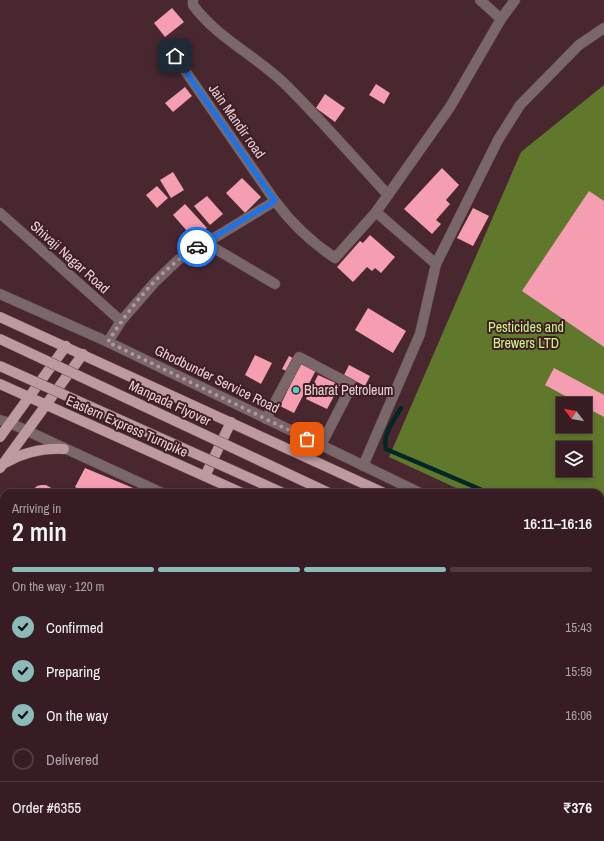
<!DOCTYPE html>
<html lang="en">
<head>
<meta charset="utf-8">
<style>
	body { margin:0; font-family:"Archivo Narrow",sans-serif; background:#422a30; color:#f1f3f6; height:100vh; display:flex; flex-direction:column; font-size:15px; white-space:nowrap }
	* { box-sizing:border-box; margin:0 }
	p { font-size:13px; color:#aaa2a6 }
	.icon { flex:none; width:22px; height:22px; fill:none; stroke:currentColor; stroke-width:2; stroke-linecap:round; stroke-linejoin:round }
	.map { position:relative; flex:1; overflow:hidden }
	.sheet { position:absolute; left:0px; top:489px; width:604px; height:352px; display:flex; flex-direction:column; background:#371d23; border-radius:12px 12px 0 0; box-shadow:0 2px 6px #0003,0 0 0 1px #513b41 }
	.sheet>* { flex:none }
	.needle { width:26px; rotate:301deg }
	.tools { position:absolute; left:556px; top:397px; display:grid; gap:8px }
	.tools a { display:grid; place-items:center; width:36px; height:36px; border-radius:0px; background:#371d23; box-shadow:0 2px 6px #0003,0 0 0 1px #513b41; font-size:20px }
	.pin { position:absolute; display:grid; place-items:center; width:34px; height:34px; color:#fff; margin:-17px; border-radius:8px; box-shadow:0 2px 6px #0006 }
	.courier { position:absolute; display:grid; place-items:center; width:40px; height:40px; margin:-20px; border:3px solid #1a73e8; border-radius:50%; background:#fff; color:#222; box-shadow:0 1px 5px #0007 }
	.overview em { font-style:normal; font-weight:600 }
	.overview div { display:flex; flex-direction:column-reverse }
	.overview { display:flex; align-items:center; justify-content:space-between; height:68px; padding:0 12px }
	h1 { font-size:26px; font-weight:600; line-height:30px }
	.bar { display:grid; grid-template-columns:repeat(4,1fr); gap:6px 4px; align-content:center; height:48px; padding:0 12px }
	.bar i { height:5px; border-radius:3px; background:#513b41 }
	.bar .on { background:#8bbbb9 }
	.bar p { grid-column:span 4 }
	.line { display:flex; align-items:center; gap:10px; padding:0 12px; border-top:1px solid #513b41 }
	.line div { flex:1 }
	ol { padding:0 12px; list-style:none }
	li { display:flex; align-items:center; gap:12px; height:44px }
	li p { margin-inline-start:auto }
	li .icon { padding:4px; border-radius:50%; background:#8bbbb9; color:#111; stroke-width:4 }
	li:last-child { color:#aaa2a6 }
	li i { width:22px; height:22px; border:2px solid #513b41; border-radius:50% }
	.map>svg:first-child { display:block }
	.forest { fill:#5f782c; fill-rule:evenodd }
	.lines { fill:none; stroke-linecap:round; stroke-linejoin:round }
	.stream { stroke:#012824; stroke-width:4.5 }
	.building { fill:#f59db1 }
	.minor-casing { stroke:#66464d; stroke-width:11 }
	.major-casing { stroke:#66464d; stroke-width:11 }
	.minor { stroke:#79676a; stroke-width:10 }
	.major { stroke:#bd9aa0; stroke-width:10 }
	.major-bridge-casing { stroke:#66464d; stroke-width:11; stroke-linecap:butt }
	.major-bridge { stroke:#bd9aa0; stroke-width:10 }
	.done { stroke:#b1969c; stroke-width:4; stroke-dasharray:0 7.2 }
	.route { stroke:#1a73e8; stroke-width:5 }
	.poi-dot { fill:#57cec1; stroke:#3e1d25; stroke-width:1.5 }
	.labels { text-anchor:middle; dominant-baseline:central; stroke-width:4; stroke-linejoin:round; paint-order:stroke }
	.street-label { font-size:14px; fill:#e9d2d6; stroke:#3e1d25 }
	.park-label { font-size:14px; fill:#cef48c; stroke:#3e1d25 }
	.poi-label { font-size:14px; fill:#e9d2d6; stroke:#3e1d25; text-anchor:start }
</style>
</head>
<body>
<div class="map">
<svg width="604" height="841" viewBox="0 0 604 841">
	<rect width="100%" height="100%" fill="#49272f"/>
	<!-- forest -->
	<g class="forest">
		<path d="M604,85V557L600,555V493H467L389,457L521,152ZM563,404H585V426H563ZM563,448H585V470H563Z"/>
		<path d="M4,652V754L0,760V658Z"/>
	</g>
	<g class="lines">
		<!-- stream -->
		<g class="stream">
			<path d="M401,408C394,420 382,435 386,449L489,493"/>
			<path d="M600,545L604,546"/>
		</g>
	</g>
	<!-- building -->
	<g class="building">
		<path d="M172,8L184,22L165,37L154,23Z"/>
		<path d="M376,84L390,93L384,104L369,95Z"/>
		<path d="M185,87L192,96L173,112L165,103Z"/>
		<path d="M325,94L345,108L335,122L316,108Z"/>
		<path d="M442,168L459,185L446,200L450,204L436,220L441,224L432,234L404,209Z"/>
		<path d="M173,172L184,190L171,198L160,180Z"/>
		<path d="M242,178L261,197L245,213L226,193Z"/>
		<path d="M157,186L168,198L157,208L146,195Z"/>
		<path d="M589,191L604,201V347L522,291Z"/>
		<path d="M207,196L223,214L210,225L194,206Z"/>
		<path d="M185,204L207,228L194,239L173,215Z"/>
		<path d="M473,208L489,216L473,246L457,238Z"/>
		<path d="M370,235L395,257L381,273L375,268L372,271L367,267L353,282L337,267L360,241L363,243Z"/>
		<path d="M368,308L406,331L393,353L355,330Z"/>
		<path d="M255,355L272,363L261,384L245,375Z"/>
		<path d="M289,356L316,370L294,413L280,406L295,375L282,369Z"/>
		<path d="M349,365L370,376L365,386L344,375Z"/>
		<path d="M554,368L604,395V417L585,407V404H580L545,385Z"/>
		<path d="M318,375L340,385L327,409L306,399Z"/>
		<path d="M85,468L138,490L140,486L155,493H85L75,487Z"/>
		<path d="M41,485H46L60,493H29L37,486Z"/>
		<path d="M1,506L4,508V540L0,546Z"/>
		<path d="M4,573V614L0,611V579Z"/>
		<path d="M604,719V761L600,763V721Z"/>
		<path d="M88,837H145L151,841H85Z"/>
		<path d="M201,837H203L210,841H199Z"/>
		<path d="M377,837H403L401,841H375Z"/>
		<path d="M415,837H420L427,841H412Z"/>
		<path d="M521,837H550L556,841H519Z"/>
	</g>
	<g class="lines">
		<!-- minor casing -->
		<g class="minor-casing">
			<g id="minor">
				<path d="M193,0V5C217,38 258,57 287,86C322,121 355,159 388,195"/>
				<path d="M480,0L501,19"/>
				<path d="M175,56L275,201"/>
				<path d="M376,212L436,264"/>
				<path d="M0,213L121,321"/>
				<path d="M204,242L275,284"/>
				<path d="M0,294L108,342L420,493"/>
				<path d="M108,342L121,321L155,282L178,260L275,201C292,224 311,242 335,258L376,212L450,107L501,19L515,0"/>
				<path d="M266,419L299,357L352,385L321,445"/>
				<path d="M0,420L10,423L162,493"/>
				<path d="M363,466L420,334L436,264L498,140L520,105L579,45L604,28"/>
				<path d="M600,577L604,579"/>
				<path d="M0,625L4,628"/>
				<path d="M0,639L4,642"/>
				<path d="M600,690L604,692"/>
				<path d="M0,779L4,774"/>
				<path d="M600,800L604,802"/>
				<path d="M151,837L158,841"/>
				<path d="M182,837V841"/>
				<path d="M311,841L312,837"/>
			</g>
		</g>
		<!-- major casing -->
		<g class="major-casing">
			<g id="major">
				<path d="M0,317L384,493"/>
				<path d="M0,384L242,493"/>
				<path d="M0,437L66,346"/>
				<path d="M5,463C24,452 42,448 64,449"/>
				<path d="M0,468L83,354"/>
				<path d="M205,476L231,422"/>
				<path d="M600,597L604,600"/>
				<path d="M600,620L604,622"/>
				<path d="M600,636L604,638"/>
				<path d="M600,658L604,660"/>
			</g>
		</g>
		<!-- minor -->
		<use href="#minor" class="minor"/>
		<!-- major -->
		<use href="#major" class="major"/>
		<!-- major-bridge casing -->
		<g class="major-bridge-casing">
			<g id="major-bridge">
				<path d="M0,339L329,493"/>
				<path d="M0,366L283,493"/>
			</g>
		</g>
		<!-- major-bridge -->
		<use href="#major-bridge" class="major-bridge"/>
	</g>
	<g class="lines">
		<!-- done -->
		<path class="done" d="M197,247C160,270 131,305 108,342L307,439"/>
		<!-- route -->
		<path class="route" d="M175,56L275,201L197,247"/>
	</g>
	<!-- markers -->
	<circle class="poi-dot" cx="296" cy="390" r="4"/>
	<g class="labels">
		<!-- street labels -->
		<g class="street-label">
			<text transform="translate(237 121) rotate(55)">Jain Mandir road</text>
			<text transform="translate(70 257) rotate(42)">Shivaji Nagar Road</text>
			<text transform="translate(217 379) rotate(26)">Ghodbunder Service Road</text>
			<text transform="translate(170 403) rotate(25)">Manpada Flyover</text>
			<text transform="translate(127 426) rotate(24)">Eastern Express Turnpike</text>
		</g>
		<!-- park labels -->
		<g class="park-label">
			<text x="526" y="327">Pesticides and<tspan x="526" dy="16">Brewers LTD</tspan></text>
		</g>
		<!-- poi labels -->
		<g class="poi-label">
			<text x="304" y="390">Bharat Petroleum</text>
		</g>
	</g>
</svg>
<div class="tools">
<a><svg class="needle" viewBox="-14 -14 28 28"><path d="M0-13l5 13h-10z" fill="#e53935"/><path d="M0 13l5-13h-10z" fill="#aaa2a6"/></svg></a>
<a><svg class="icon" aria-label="layers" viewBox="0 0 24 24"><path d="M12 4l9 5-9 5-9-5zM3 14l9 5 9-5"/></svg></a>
</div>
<div class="pin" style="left:307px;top:439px;background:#ea580c"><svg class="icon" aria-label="bag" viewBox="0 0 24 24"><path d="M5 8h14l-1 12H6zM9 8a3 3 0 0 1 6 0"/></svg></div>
<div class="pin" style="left:175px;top:56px;background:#1f2937"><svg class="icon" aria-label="home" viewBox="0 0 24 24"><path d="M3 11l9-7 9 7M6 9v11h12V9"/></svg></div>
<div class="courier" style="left:197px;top:247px"><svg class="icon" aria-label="car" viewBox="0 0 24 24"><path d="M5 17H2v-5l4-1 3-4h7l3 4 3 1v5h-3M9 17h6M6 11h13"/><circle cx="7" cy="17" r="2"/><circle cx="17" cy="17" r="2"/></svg></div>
<section class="sheet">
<div class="overview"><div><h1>2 min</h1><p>Arriving in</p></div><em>16:11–16:16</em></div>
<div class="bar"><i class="on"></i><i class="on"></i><i class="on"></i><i></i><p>On the way · 120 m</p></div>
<ol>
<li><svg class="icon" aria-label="check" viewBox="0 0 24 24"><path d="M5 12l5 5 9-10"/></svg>Confirmed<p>15:43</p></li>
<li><svg class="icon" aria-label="check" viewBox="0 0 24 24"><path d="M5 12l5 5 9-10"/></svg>Preparing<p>15:59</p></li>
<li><svg class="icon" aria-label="check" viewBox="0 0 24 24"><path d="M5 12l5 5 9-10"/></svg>On the way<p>16:06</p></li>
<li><i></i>Delivered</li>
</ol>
<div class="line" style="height:52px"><div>Order #6355</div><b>₹376</b></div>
</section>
</div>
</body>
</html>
